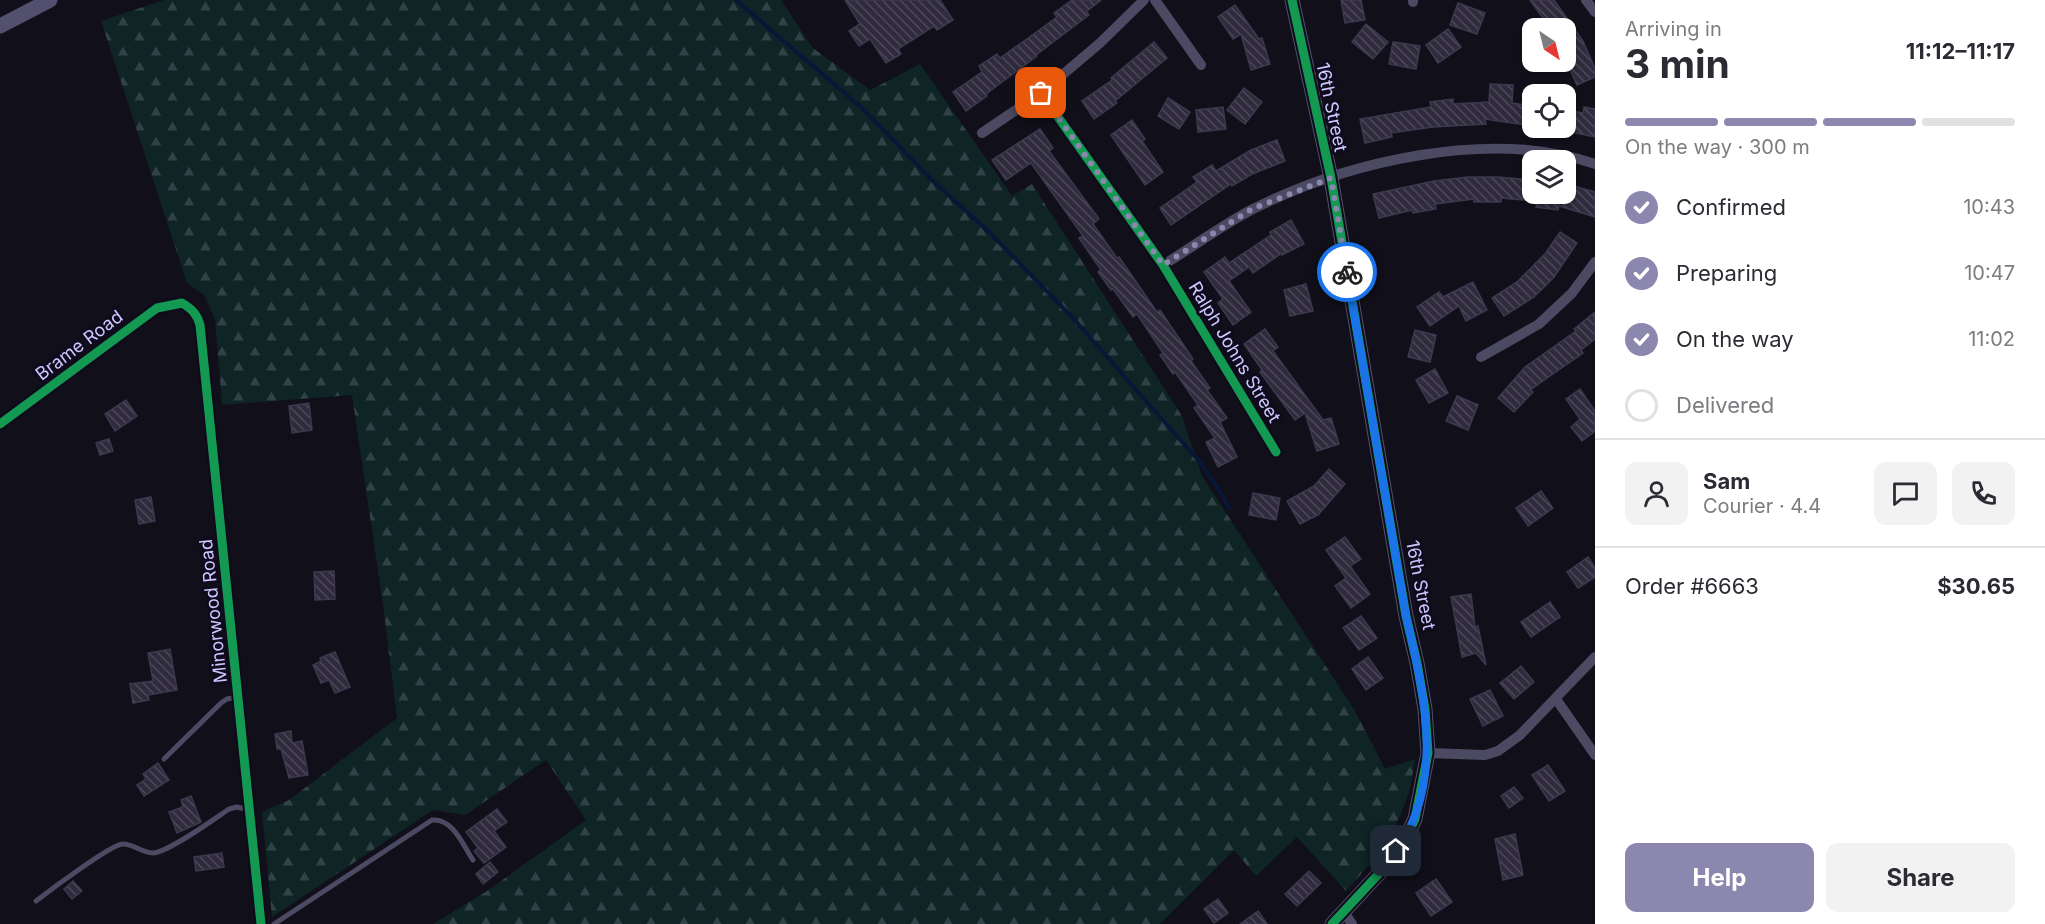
<!DOCTYPE html>
<html lang="en">
<head>
<meta charset="utf-8">
<style>
	body { margin:0; font-family:Inter,sans-serif; background:#f2f2f3; color:#2b2b33; height:100vh; display:flex; flex-direction:column; font-size:22px; white-space:nowrap }
	* { box-sizing:border-box; margin:0 }
	p { font-size:20px; color:#7c7c81 }
	.icon { flex:none; width:33px; height:33px; fill:none; stroke:currentColor; stroke-width:2; stroke-linecap:round; stroke-linejoin:round }
	.map { position:relative; flex:1; overflow:hidden }
	.drawer { display:flex; flex-direction:column; background:#fff; width:450px }
	.drawer>* { flex:none }
	.needle { width:39px; rotate:145deg }
	.controls { position:absolute; left:1522px; top:18px; display:grid; gap:12px }
	.controls a { display:grid; place-items:center; width:54px; height:54px; border-radius:12px; background:#fff; box-shadow:0 2px 4px #0004; font-size:30px }
	.pin { position:absolute; display:grid; place-items:center; width:51px; height:51px; color:#fff; margin:-26px; border-radius:12px; box-shadow:0 3px 9px #0006 }
	.courier { position:absolute; display:grid; place-items:center; width:60px; height:60px; margin:-30px; border:4px solid #1a73e8; border-radius:50%; background:#fff; color:#222; box-shadow:0 2px 8px #0007 }
	.head em { font-style:normal; font-weight:700 }
	.head div { display:flex; flex-direction:column-reverse }
	.head { display:flex; align-items:center; justify-content:space-between; height:102px; padding:0 30px }
	h1 { font-size:39px; font-weight:700; line-height:45px }
	.bar { display:grid; grid-template-columns:repeat(4,1fr); gap:9px 6px; align-content:center; height:72px; padding:0 30px }
	.bar i { height:8px; border-radius:4px; background:#e1e1e2 }
	.bar .on { background:#8c87ae }
	.bar p { grid-column:span 4 }
	.line { display:flex; align-items:center; gap:15px; padding:0 30px; border-top:2px solid #e1e1e2 }
	.line div { flex:1 }
	.round { display:grid; place-items:center; flex:none; width:63px; height:63px; border-radius:12px; background:#f2f2f3 }
	ol { padding:0 30px; list-style:none }
	li { display:flex; align-items:center; gap:18px; height:66px }
	li p { margin-inline-start:auto }
	li .icon { padding:6px; border-radius:50%; background:#8c87ae; color:#fff; stroke-width:4 }
	li:last-child { color:#7c7c81 }
	li i { width:33px; height:33px; border:3px solid #e1e1e2; border-radius:50% }
	.primary-button { display:flex; gap:12px; margin-top:auto; padding:12px 30px }
	.primary-button a { flex:1; height:69px; border-radius:12px; background:#8c87ae; color:#fff; font-size:24px; font-weight:700; line-height:69px; text-align:center }
	.primary-button a+a { background:#f2f2f3; color:#2b2b33 }
	main { display:flex; flex:1; min-height:0 }
	.map>svg:first-child { display:block }
	.forest { fill:url(#forest-firs) }
	.lines { fill:none; stroke-linecap:round; stroke-linejoin:round }
	.stream { stroke:#081737; stroke-width:4 }
	.building { fill:url(#building-back-hatch); stroke:#3c394f; stroke-width:1.5 }
	.lane { stroke:#4c4a62; stroke-width:5 }
	.street { stroke:#4c4a62; stroke-width:10 }
	.secondary { stroke:#52506e; stroke-width:15 }
	.cycleway-casing { stroke:#0f0b1d; stroke-width:13 }
	.cycleway { stroke:#139951; stroke-width:9 }
	.done { stroke:#8c87ae; stroke-width:6; stroke-dasharray:0 10.8 }
	.route { stroke:#1a73e8; stroke-width:8 }
	.labels { text-anchor:middle; dominant-baseline:central; stroke-width:6; stroke-linejoin:round; paint-order:stroke }
	.street-label { font-size:18px; fill:#cfc7ff; stroke:#0f0b1d }
</style>
</head>
<body>
<main>
<div class="map">
<svg width="1595" height="924" viewBox="0 0 1595 924">
	<defs>
		<pattern id="forest-firs" width="22" height="20" patternUnits="userSpaceOnUse" patternTransform="scale(1.5)"><rect width="22" height="20" fill="#0e2425"/><path d="M5 1l3.5 6h-7zM16 11l3.5 6h-7z" fill="#304246"/></pattern>
		<pattern id="building-back-hatch" width="6" height="6" patternUnits="userSpaceOnUse" patternTransform="scale(1.5)"><rect width="6" height="6" fill="#2f2b3d"/><path d="M-1 5l2 2M0 0l6 6M5-1l2 2" fill="none" stroke="#4c485a"/></pattern>
	</defs>
	<rect width="100%" height="100%" fill="#110f19"/>
	<!-- forest -->
	<path class="forest" d="M164,0H781L813,48L870,90L920,64L1012,196L1032,184L1182,416L1202,476L1355,711L1385,769L1415,759C1413,770 1412,781 1409,792C1397,831 1373,862 1346,891L1297,837L1256,876L1234,850L1160,924H433L487,891L586,820L546,760L465,815L433,810L272,917L262,812L289,800L397,718L383,605L352,395L222,405L215,319L204,295L187,283L101,21Z"/>
	<g class="lines">
		<!-- stream -->
		<path class="stream" d="M736,0L862,108L934,182L989,232L1072,317L1199,461L1221,493L1229,508"/>
	</g>
	<!-- building -->
	<g class="building">
		<path d="M845,0H940L953,20L937,30L934,26L898,49L901,54L886,63L870,39L859,46L849,31L860,24Z"/>
		<path d="M1072,0H1101L1086,12L1089,15L1036,55L1037,56L986,94L987,96L966,111L953,92L982,72L979,66L997,54L1000,58L1031,36L1057,17L1054,13Z"/>
		<path d="M1341,0H1361L1365,20L1345,23Z"/>
		<path d="M1530,0H1554L1583,41L1595,69V77L1577,85L1566,60V28H1550Z"/>
		<path d="M1458,3L1485,13L1477,34L1450,25Z"/>
		<path d="M1235,5L1259,39L1262,38L1270,64L1251,70L1241,34L1233,39L1218,17Z"/>
		<path d="M1366,24L1388,42L1373,59L1352,42Z"/>
		<path d="M1448,29L1461,47L1438,63L1426,45Z"/>
		<path d="M1154,42L1167,58L1115,101L1117,103L1094,119L1082,101L1112,80L1111,78Z"/>
		<path d="M1393,42L1420,46L1416,69L1389,64Z"/>
		<path d="M1490,84L1513,85L1512,103L1533,106V126L1485,119L1486,124L1433,127L1391,133L1392,137L1365,143L1360,119L1431,107L1430,102L1453,99V104L1489,102Z"/>
		<path d="M1244,88L1262,102L1245,124L1227,110Z"/>
		<path d="M1168,98L1190,112L1179,129L1158,116Z"/>
		<path d="M1223,107L1226,129L1198,132L1196,110Z"/>
		<path d="M1584,107L1595,109V137L1566,131V110L1583,113Z"/>
		<path d="M1132,120L1145,139L1142,141L1163,172L1145,185L1111,135Z"/>
		<path d="M1040,129L1053,148L1049,151L1099,219L1093,224L1117,258L1119,257L1157,312L1160,310L1193,359L1191,361L1210,388L1207,390L1227,418L1220,422L1237,457L1218,467L1206,442L1215,438L1194,408L1198,405L1175,372L1173,374L1160,355L1163,353L1137,314L1133,317L1113,289L1111,290L1098,272L1101,270L1079,238L1083,236L1031,163L1006,180L992,160Z"/>
		<path d="M1277,140L1285,161L1252,174L1232,186L1231,184L1171,225L1160,208L1197,182L1193,177L1212,165L1216,171L1251,150Z"/>
		<path d="M1468,177H1498L1533,180V201L1501,198V202H1474V199L1435,204L1436,209L1413,213L1412,210L1379,218L1373,194L1434,181Z"/>
		<path d="M1574,186L1595,192V217L1559,206L1558,210L1536,207L1538,194H1572Z"/>
		<path d="M1291,220L1304,244L1282,255V253L1253,273L1249,267L1229,281L1251,312L1233,325L1218,303L1223,299L1204,272L1225,257L1229,263L1271,235L1270,232Z"/>
		<path d="M1560,232L1577,243L1554,277L1534,297L1504,316L1492,298L1517,282L1545,254Z"/>
		<path d="M1473,282L1487,310L1466,321L1459,306L1430,326L1417,307L1439,292L1443,297Z"/>
		<path d="M1306,284L1313,311L1290,316L1284,290Z"/>
		<path d="M1595,312V339L1581,350L1583,353L1530,390L1533,392L1514,412L1498,398L1525,367L1576,331L1574,329Z"/>
		<path d="M1265,329L1278,347L1273,351L1323,420L1331,418L1339,444L1317,451L1305,413L1295,420L1260,372L1262,370L1244,344Z"/>
		<path d="M1415,330L1436,335L1430,362L1408,357Z"/>
		<path d="M1435,369L1448,393L1429,403L1416,380Z"/>
		<path d="M1580,389L1595,411V431L1582,441L1571,427L1580,419L1566,399Z"/>
		<path d="M1457,396L1478,405L1468,430L1446,421Z"/>
		<path d="M126,400L137,416L115,431L105,414Z"/>
		<path d="M309,403L312,430L292,433L289,406Z"/>
		<path d="M109,439L113,451L100,455L96,443Z"/>
		<path d="M1329,469L1345,484L1318,515L1300,524L1287,501L1314,486Z"/>
		<path d="M1541,491L1553,508L1528,526L1516,508Z"/>
		<path d="M1253,493L1280,498L1276,520L1249,515Z"/>
		<path d="M151,497L155,521L139,524L135,500Z"/>
		<path d="M1345,537L1361,559L1350,566L1370,594L1351,608L1335,586L1346,578L1326,550Z"/>
		<path d="M1588,557L1595,568V577L1578,588L1567,572Z"/>
		<path d="M334,571L335,599L315,600L314,572Z"/>
		<path d="M1471,594L1475,627L1478,626L1486,665L1476,653L1462,657L1451,597Z"/>
		<path d="M1550,602L1560,617L1531,637L1521,622Z"/>
		<path d="M1361,616L1377,638L1359,650L1343,628Z"/>
		<path d="M170,649L177,690L148,695L149,700L133,703L130,684L153,681L148,653Z"/>
		<path d="M335,652L350,687L335,693L329,680L321,683L313,665L321,661L320,658Z"/>
		<path d="M1368,657L1383,678L1366,690L1352,669Z"/>
		<path d="M1521,666L1534,682L1514,699L1500,683Z"/>
		<path d="M1490,690L1503,716L1483,726L1470,699Z"/>
		<path d="M291,731L292,743L302,741L308,775L289,778L281,749H277L275,734Z"/>
		<path d="M158,763L169,780L144,796L137,785L146,779L143,774Z"/>
		<path d="M1548,765L1565,791L1549,801L1532,775Z"/>
		<path d="M1514,787L1523,798L1509,808L1501,796Z"/>
		<path d="M191,796L201,822L177,833L169,812L183,807L181,800Z"/>
		<path d="M497,809L507,822L494,831L506,847L484,863L474,851L478,848L466,832Z"/>
		<path d="M1515,834L1523,875L1503,880L1495,839Z"/>
		<path d="M222,853L224,867L196,871L194,857Z"/>
		<path d="M490,862L498,872L483,884L476,874Z"/>
		<path d="M1309,871L1321,883L1297,906L1285,894Z"/>
		<path d="M1436,879L1452,902L1431,916L1416,893Z"/>
		<path d="M73,881L82,891L72,899L64,889Z"/>
		<path d="M1218,899L1228,913L1214,923L1204,909Z"/>
		<path d="M1258,911L1267,924H1240Z"/>
	</g>
	<g class="lines">
		<!-- lane -->
		<g class="lane">
			<path d="M164,759L221,703L227,699L238,697"/>
			<path d="M36,901C49,891 109,846 122,844C132,843 142,853 153,853C169,852 214,819 229,809L237,807L249,810"/>
			<path d="M274,924L432,820C453,818 463,845 473,860"/>
		</g>
		<!-- street -->
		<g class="street">
			<path d="M1155,0L1201,65"/>
			<path d="M1586,0L1595,12"/>
			<path d="M1413,2V0"/>
			<path d="M1041,93L1163,265L1276,452"/>
			<path d="M982,133L1041,93L1100,43L1144,0"/>
			<path d="M1163,265C1193,247 1222,225 1253,209C1349,161 1491,128 1595,164"/>
			<path d="M1481,357L1539,324L1572,293L1595,262"/>
			<path d="M0,424L157,308L182,303C192,309 197,314 200,325L261,924"/>
			<path d="M1556,699L1595,755"/>
			<path d="M1428,753L1485,755L1498,751L1520,735L1595,657"/>
			<path d="M1344,912L1352,924"/>
		</g>
		<!-- secondary -->
		<g class="secondary">
			<path d="M1292,0L1331,178L1406,616L1417,663L1425,709L1428,753L1415,819L1406,838L1387,865L1332,924"/>
			<path d="M0,26L50,0"/>
		</g>
		<!-- cycleway casing -->
		<g class="cycleway-casing">
			<g id="cycleway">
				<path d="M1292,0L1331,178L1406,616L1417,663L1425,709L1428,753L1415,819L1406,838L1387,865L1332,924"/>
				<path d="M1041,93L1163,265L1276,452"/>
				<path d="M0,424L157,308L182,303C192,309 197,314 200,325L261,924"/>
			</g>
		</g>
		<!-- cycleway -->
		<use href="#cycleway" class="cycleway"/>
	</g>
	<g class="lines">
		<!-- done -->
		<path class="done" d="M1041,93L1163,265L1252,209L1331,178L1347,272"/>
		<!-- route -->
		<path class="route" d="M1347,272L1406,616C1424,692 1446,782 1396,851"/>
	</g>
	<g class="labels">
		<!-- street labels -->
		<g class="street-label">
			<text transform="translate(1332 107) rotate(78)">16th Street</text>
			<text transform="translate(79 345) rotate(-37)">Brame Road</text>
			<text transform="translate(1235 352) rotate(59)">Ralph Johns Street</text>
			<text transform="translate(1421 585) rotate(79)">16th Street</text>
			<text transform="translate(213 611) rotate(-96)">Minorwood Road</text>
		</g>
	</g>
</svg>
<div class="controls">
<a><svg class="needle" viewBox="-14 -14 28 28"><path d="M0-13l5 13h-10z" fill="#e53935"/><path d="M0 13l5-13h-10z" fill="#7c7c81"/></svg></a>
<a><svg class="icon" aria-label="locate" viewBox="0 0 24 24"><circle cx="12" cy="12" r="6"/><path d="M12 2v4M12 18v4M2 12h4M18 12h4"/></svg></a>
<a><svg class="icon" aria-label="layers" viewBox="0 0 24 24"><path d="M12 4l9 5-9 5-9-5zM3 14l9 5 9-5"/></svg></a>
</div>
<div class="pin" style="left:1041px;top:93px;background:#ea580c"><svg class="icon" aria-label="bag" viewBox="0 0 24 24"><path d="M5 8h14l-1 12H6zM9 8a3 3 0 0 1 6 0"/></svg></div>
<div class="pin" style="left:1396px;top:851px;background:#1f2937"><svg class="icon" aria-label="home" viewBox="0 0 24 24"><path d="M3 11l9-7 9 7M6 9v11h12V9"/></svg></div>
<div class="courier" style="left:1347px;top:272px"><svg class="icon" aria-label="bike" viewBox="0 0 24 24"><circle cx="6" cy="16" r="4"/><circle cx="18" cy="16" r="4"/><path d="M6 16l4-8h5l3 8M10 8l3 8H6M13 5h3"/></svg></div>
</div>
<section class="drawer">
<div class="head"><div><h1>3 min</h1><p>Arriving in</p></div><em>11:12–11:17</em></div>
<div class="bar"><i class="on"></i><i class="on"></i><i class="on"></i><i></i><p>On the way · 300 m</p></div>
<ol>
<li><svg class="icon" aria-label="check" viewBox="0 0 24 24"><path d="M5 12l5 5 9-10"/></svg>Confirmed<p>10:43</p></li>
<li><svg class="icon" aria-label="check" viewBox="0 0 24 24"><path d="M5 12l5 5 9-10"/></svg>Preparing<p>10:47</p></li>
<li><svg class="icon" aria-label="check" viewBox="0 0 24 24"><path d="M5 12l5 5 9-10"/></svg>On the way<p>11:02</p></li>
<li><i></i>Delivered</li>
</ol>
<div class="line" style="height:108px"><a class="round"><svg class="icon" aria-label="person" viewBox="0 0 24 24"><circle cx="12" cy="8" r="4"/><path d="M4 21q1-7 8-7t8 7"/></svg></a><div><b>Sam</b><p>Courier · 4.4</p></div><a class="round"><svg class="icon" aria-label="chat" viewBox="0 0 24 24"><path d="M4 5h16v11H9l-5 4z"/></svg></a><a class="round"><svg class="icon" aria-label="phone" viewBox="0 0 24 24"><path d="M5 4h4l2 5-3 2q2 4 5 5l2-3 5 2v4C11 20 4 13 5 4z"/></svg></a></div>
<div class="line" style="height:78px"><div>Order #6663</div><b>$30.65</b></div>
<div class="primary-button"><a>Help</a><a>Share</a></div>
</section>
</main>
</body>
</html>
